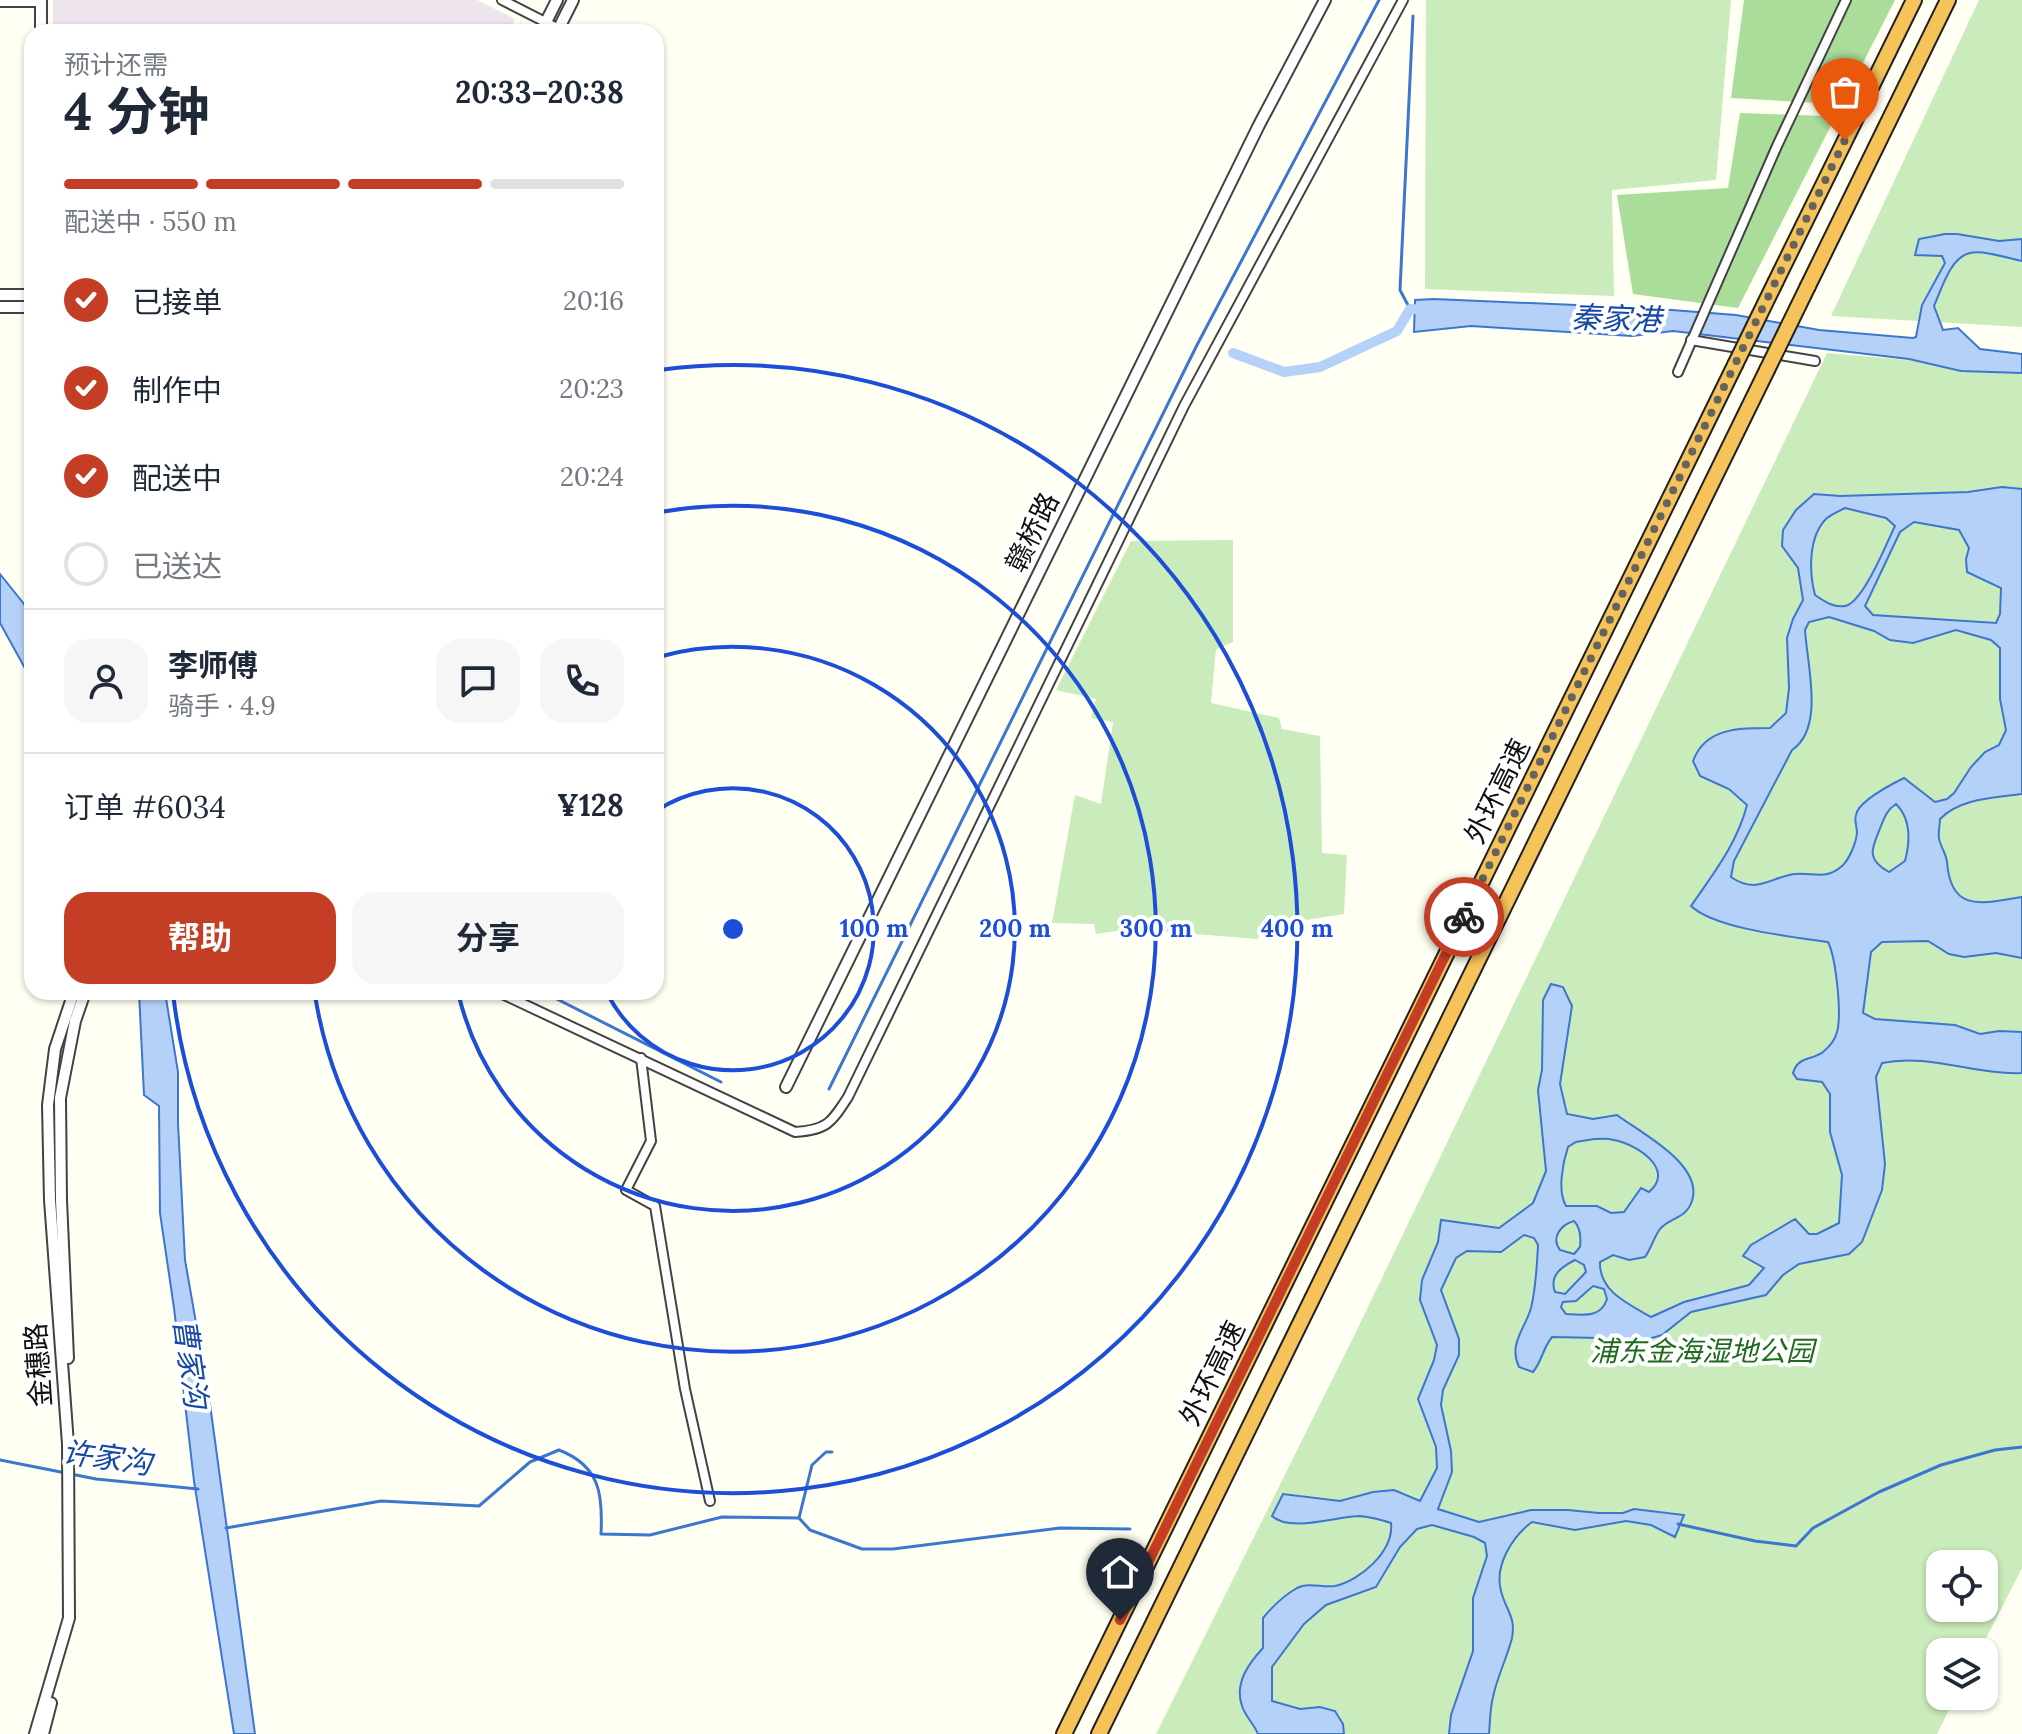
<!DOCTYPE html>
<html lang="zh">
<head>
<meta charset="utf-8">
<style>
	body { margin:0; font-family:Lora,"Noto Sans SC",serif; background:#f6f6f7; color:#1f2937; height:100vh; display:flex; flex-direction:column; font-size:30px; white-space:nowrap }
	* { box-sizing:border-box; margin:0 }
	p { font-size:26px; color:#747a83 }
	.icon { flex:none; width:44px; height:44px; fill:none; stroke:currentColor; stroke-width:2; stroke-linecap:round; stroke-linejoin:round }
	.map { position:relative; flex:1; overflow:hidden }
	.panel { position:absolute; left:24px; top:24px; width:640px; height:976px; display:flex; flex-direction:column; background:#fff; border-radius:24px; box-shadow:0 2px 6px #0004 }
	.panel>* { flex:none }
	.tools { position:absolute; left:1926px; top:1550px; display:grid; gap:16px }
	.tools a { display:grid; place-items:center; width:72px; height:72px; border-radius:16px; background:#fff; box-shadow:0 2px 6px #0004; font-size:40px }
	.pin { position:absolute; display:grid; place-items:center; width:68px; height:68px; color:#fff; margin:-82px -34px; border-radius:50% 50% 50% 0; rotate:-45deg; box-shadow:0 0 8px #0007 }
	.pin .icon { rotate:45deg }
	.courier { position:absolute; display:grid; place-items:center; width:80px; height:80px; margin:-40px; border:6px solid #c33e25; border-radius:50%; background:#fff; color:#222; box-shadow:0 2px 10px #0007 }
	.overview em { font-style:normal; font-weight:700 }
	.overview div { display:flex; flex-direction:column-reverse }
	.overview { display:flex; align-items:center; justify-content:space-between; height:136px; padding:0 40px }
	h1 { font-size:52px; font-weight:700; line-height:60px }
	.bar { display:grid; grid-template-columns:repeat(4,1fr); gap:12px 8px; align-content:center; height:96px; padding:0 40px }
	.bar i { height:10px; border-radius:6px; background:#e0e1e3 }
	.bar .active { background:#c33e25 }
	.bar p { grid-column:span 4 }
	.line { display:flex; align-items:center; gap:20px; padding:0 40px; border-top:2px solid #e0e1e3 }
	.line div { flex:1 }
	.round { display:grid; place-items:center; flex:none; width:84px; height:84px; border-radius:24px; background:#f6f6f7 }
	ol { padding:0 40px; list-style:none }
	li { display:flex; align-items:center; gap:24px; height:88px }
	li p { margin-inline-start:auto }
	li .icon { padding:8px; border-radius:50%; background:#c33e25; color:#fff; stroke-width:4 }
	li:last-child { color:#747a83 }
	li i { width:44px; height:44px; border:4px solid #e0e1e3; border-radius:50% }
	.action { display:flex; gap:16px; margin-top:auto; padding:16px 40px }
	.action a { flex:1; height:92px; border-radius:24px; background:#c33e25; color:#fff; font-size:32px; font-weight:700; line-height:92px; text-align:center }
	.action a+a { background:#f6f6f7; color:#1f2937 }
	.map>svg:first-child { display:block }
	.industrial { fill:#eee4ed }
	.green { fill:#caebbb; fill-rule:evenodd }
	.forest { fill:#aadc9a }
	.water { fill:#b6d1f7; stroke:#3c76cf; stroke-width:2; fill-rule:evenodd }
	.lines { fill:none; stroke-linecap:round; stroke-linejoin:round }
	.stream { stroke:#3c76cf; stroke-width:3 }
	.canal { stroke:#b6d1f7; stroke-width:10 }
	.minor-casing { stroke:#434343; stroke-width:12 }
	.tertiary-casing { stroke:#434343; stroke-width:14 }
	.motorway-casing { stroke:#212121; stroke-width:18 }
	.minor { stroke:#fff; stroke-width:8 }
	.tertiary { stroke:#fff; stroke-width:10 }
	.motorway { stroke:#f6c25a; stroke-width:14 }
	.motorway-bridge-casing { stroke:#212121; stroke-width:18; stroke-linecap:butt }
	.motorway-bridge { stroke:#f6c25a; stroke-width:14 }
	.done { stroke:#64645f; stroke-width:8; stroke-dasharray:0 14.4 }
	.route { stroke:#c33e25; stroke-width:10 }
	.ring { fill:none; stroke:#1d4ed8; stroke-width:4 }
	.labels { text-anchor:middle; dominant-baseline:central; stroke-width:8; stroke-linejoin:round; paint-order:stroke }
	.street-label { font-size:28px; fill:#101010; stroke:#fff }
	.park-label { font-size:28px; font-style:italic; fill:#1e6a1e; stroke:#fff }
	.water-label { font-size:30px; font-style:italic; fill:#1648a5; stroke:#fff }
	.centre { fill:#1d4ed8; stroke:#fff; stroke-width:4 }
	.ring-label { font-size:24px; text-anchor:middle; font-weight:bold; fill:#1d4ed8; stroke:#fff; stroke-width:8; stroke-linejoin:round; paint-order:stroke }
</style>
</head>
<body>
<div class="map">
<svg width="2022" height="1734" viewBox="0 0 2022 1734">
	<rect width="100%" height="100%" fill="#fffff3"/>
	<!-- industrial -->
	<path class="industrial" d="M53,0H477L515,19L509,32H53Z"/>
	<!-- green -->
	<g class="green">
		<path d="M1426,0H1731L1716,180L1612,190L1614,296L1425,289Z"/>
		<path d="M1979,0H2022V327L1831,316Z"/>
		<path d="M1827,353L2022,370V1568L1979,1652H1940V1696H1956L1937,1734H1156L1355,1334ZM1940,1564H1984V1608H1940Z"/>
		<path d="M1233,540V642L1216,649L1211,703L1279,718L1282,729L1320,736L1322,853L1347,855L1344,914L1261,927L1258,939L1131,929L1096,934L1094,924L1052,923L1075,795L1101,804L1113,722L1091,718L1096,699L1056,690L1131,541Z"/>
	</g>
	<!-- forest -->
	<path class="forest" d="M1744,0H1895L1738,308L1633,294L1617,195L1728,188L1740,113L1824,116L1834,104L1731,98Z"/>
	<!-- water -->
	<g class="water">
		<path d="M1945,234H1957L1999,241L2022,239V261C2007,258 1984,250 1970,253C1950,257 1941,291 1934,306L1943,330L1958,328L1980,349L2022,354V373L1961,371L1909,359L1673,331L1632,336L1471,326L1414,332L1415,300L1434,299L1646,308L1736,315L1819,330L1913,338L1916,337L1922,305L1945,263L1942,256L1915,255L1919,239Z"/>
		<path d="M2002,487L2022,489V794C1994,798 1960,798 1940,819C1940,825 1938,832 1939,838C1940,846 1946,853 1947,862C1951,914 1983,903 2022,897V958L1996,953L1964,957L1949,954L1928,941L1882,942L1871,952L1863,1013L1875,1019L1955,1025L1980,1034L1999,1031L2022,1032V1073C1975,1075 1928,1053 1882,1063L1876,1077L1885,1164L1882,1190L1862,1242L1849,1254L1799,1264L1783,1275L1766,1295L1691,1312L1662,1335L1648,1339L1552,1337C1543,1348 1542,1361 1533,1372L1519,1367C1508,1344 1525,1329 1531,1308C1536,1288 1537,1265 1538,1245L1534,1238L1524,1235L1501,1252L1467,1251L1456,1258L1441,1290L1459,1339V1355L1443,1390L1441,1405L1451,1451L1452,1472L1438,1509L1479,1522L1531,1510H1568L1599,1513H1623L1634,1509L1684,1515L1675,1537L1651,1525L1626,1521L1575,1530L1532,1522C1513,1536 1494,1565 1501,1591C1506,1611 1516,1616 1512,1638C1507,1658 1497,1677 1493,1697C1490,1709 1490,1722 1489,1734H1449L1451,1715L1473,1651V1598L1487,1556L1485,1543L1474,1537L1432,1525L1417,1529L1400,1547L1376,1587L1326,1605L1304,1624L1272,1667V1701L1300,1709L1320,1707L1335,1711L1343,1724L1344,1734H1258C1254,1724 1245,1716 1242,1706C1234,1683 1249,1663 1263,1648V1618C1272,1607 1285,1595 1297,1588C1309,1582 1322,1588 1335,1586C1360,1581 1394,1551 1391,1523C1382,1520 1370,1517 1360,1516C1338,1516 1290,1533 1272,1516L1283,1494L1340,1501L1373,1492L1394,1490L1420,1501L1437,1468L1436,1447L1418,1399L1434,1360L1437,1345L1420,1300L1422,1280L1438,1242L1441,1220L1499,1228L1533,1203L1546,1171L1538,1090L1542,1070L1543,1000L1551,984L1563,987L1572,1006L1560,1084L1567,1114L1593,1119L1617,1115C1639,1132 1704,1164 1692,1201C1686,1219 1670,1217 1660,1229C1654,1237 1651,1249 1645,1257L1629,1260L1613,1255L1600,1262C1599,1292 1629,1304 1651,1317L1684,1302L1749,1285L1764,1268L1743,1256L1751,1245L1795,1219L1809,1234H1817L1839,1223L1842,1175L1830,1132V1094L1822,1082L1797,1079L1793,1073C1798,1056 1811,1061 1823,1052C1829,1047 1835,1040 1837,1032C1842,1014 1836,958 1828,942C1794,937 1715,929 1691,906C1713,874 1737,844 1747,805L1729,789L1700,776L1693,761C1705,728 1738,728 1770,728L1786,713L1789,688L1787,638L1793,619L1803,600L1798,568L1782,546L1783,530L1796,510L1814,494L1840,496L1968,492ZM1845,508L1886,518L1895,526C1887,542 1863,603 1845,606C1833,608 1824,601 1815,595C1809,572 1808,536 1827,518C1832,514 1839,511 1845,508ZM1914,522L1959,530L1969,548L1966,559L1967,572L2001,588L2000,614L1996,623L1873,615L1865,606L1900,532ZM1829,617L1874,631L1890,640L1913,643L1956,630L1991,640L2000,648V699L2006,730L1999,745L1985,752L1971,767L1954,793L1947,799L1935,802L1904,778C1892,784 1858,801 1856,815C1854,820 1857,827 1857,833C1856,843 1849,860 1842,866C1825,881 1813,872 1795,874C1770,877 1757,895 1731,877L1734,861L1792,750C1825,728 1807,665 1805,630L1809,622ZM1896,804C1911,819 1910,842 1905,861L1889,872C1864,858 1873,847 1881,826C1885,816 1887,810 1896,804ZM1594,1139C1600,1139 1607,1138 1614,1140C1636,1144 1676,1169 1649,1192L1641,1188L1624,1212L1611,1213L1597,1206H1566C1557,1191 1563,1162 1568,1147L1576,1142ZM1574,1221C1581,1228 1581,1238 1580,1247L1574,1254L1560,1250C1551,1238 1560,1225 1574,1221ZM1575,1260L1584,1265L1586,1272L1565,1294L1555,1292C1549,1276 1561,1267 1575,1260ZM1593,1286L1604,1289L1607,1299C1601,1318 1584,1315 1566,1314L1561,1307L1563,1302L1576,1301Z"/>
		<path d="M0,574L24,604L32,621V681L0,623Z"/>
		<path d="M139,992H165L178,1072V1123L185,1260L209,1397L255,1734H234L194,1481L174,1308L160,1213L159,1106L144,1095Z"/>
	</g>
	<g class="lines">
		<!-- stream -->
		<g class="stream">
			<path d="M1410,309L1400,290L1413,16"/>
			<path d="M543,992L721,1082"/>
			<path d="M829,1089L1197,345L1379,0"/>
			<path d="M0,1460L96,1479L198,1489"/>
			<path d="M799,1518L810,1530L862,1549H893L1060,1528L1130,1529"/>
			<path d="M1678,1524L1755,1541L1796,1546L1813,1528L1879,1492L1941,1465L1995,1450L2022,1447"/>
			<path d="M226,1528L381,1501L479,1506L530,1462L559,1450C600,1466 603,1494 601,1534L650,1535L722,1517L799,1518L812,1465L826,1452H832"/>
		</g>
		<!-- canal -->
		<path class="canal" d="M1233,353L1284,372L1320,367L1397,331L1410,309L1427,310"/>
		<!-- minor casing -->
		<g class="minor-casing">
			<g id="minor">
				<path d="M502,0L559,29"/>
				<path d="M0,2H41"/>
				<path d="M1691,340L1815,361"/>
				<path d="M1678,372L1777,146L1846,0"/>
				<path d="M498,992L795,1132C827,1130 831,1123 848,1097L1184,406L1403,0"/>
				<path d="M641,1058L651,1141L626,1190L655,1206L685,1389L710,1501"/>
			</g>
		</g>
		<!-- tertiary casing -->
		<g class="tertiary-casing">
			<g id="tertiary">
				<path d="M41,0V32"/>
				<path d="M541,32L557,0"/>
				<path d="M557,32L573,0"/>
				<path d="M0,295H32"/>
				<path d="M0,307H32"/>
				<path d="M786,1087L1259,125L1325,0"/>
				<path d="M68,1358L61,1200L60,1098L75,1021L85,992"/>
				<path d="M35,1734L69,1618L68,1444L50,1200L48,1105L55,1049L74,992"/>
				<path d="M43,1734L51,1703"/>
			</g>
		</g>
		<!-- motorway casing -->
		<g class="motorway-casing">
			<g id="motorway">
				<path d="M1776,281L1914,0"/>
				<path d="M1808,286L1948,0"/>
				<path d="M1064,1734L1735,365"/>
				<path d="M1099,1734L1767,370"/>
			</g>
		</g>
		<!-- minor -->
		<use href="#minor" class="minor"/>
		<!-- tertiary -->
		<use href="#tertiary" class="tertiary"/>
		<!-- motorway -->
		<use href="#motorway" class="motorway"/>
		<!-- motorway-bridge casing -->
		<g class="motorway-bridge-casing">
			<g id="motorway-bridge">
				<path d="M1735,365L1776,281"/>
				<path d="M1767,370L1808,286"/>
			</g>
		</g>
		<!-- motorway-bridge -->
		<use href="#motorway-bridge" class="motorway-bridge"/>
	</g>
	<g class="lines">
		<!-- done -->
		<path class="done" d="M1464,917L1845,140"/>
		<!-- route -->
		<path class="route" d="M1120,1620L1464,917"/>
	</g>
	<!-- distance rings -->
	<g class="ring">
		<path d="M656 811A141 141 0 1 1 607 993"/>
		<path d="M658 657A282 282 0 1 1 458 992"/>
		<path d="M660 512A423 423 0 1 1 315 995"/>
		<path d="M659 370A564 564 0 1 1 173 993"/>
	</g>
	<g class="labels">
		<!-- street labels -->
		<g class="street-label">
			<text transform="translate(1032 532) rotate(-64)">赣桥路</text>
			<text transform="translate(1497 791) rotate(-64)">外环高速</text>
			<text transform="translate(38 1365) rotate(-94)">金穗路</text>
			<text transform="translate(1212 1373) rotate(-64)">外环高速</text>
		</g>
		<!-- park labels -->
		<g class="park-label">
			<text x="1702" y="1351">浦东金海湿地公园</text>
		</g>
		<!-- water labels -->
		<g class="water-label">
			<text transform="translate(1616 318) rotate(2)">秦家港</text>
			<text transform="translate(191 1363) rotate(82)">曹家沟</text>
			<text transform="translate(107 1457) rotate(8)">许家沟</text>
		</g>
	</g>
	<circle cx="733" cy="929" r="12" class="centre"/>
	<g class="ring-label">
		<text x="874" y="937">100 m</text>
		<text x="1015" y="937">200 m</text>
		<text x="1156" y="937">300 m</text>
		<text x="1297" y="937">400 m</text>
	</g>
</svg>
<div class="tools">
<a><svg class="icon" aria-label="locate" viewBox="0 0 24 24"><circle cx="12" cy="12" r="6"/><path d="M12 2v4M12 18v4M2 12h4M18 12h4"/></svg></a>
<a><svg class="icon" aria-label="layers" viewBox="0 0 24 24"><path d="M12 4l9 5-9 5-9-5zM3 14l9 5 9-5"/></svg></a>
</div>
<div class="pin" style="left:1845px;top:140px;background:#ea580c"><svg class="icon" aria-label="bag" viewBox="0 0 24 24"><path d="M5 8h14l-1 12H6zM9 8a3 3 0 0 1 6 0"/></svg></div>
<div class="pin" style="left:1120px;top:1620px;background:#1f2937"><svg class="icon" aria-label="home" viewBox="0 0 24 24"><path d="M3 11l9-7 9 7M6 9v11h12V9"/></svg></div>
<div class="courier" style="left:1464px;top:917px"><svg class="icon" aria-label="bike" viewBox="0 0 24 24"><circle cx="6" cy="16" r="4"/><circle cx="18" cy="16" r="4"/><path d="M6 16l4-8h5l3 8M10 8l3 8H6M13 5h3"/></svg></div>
<section class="panel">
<div class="overview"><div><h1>4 分钟</h1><p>预计还需</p></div><em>20:33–20:38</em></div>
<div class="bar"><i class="active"></i><i class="active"></i><i class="active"></i><i></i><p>配送中 · 550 m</p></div>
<ol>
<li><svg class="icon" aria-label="check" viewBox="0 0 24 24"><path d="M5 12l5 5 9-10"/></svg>已接单<p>20:16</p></li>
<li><svg class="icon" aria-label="check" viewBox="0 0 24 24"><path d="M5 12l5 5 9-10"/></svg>制作中<p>20:23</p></li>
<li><svg class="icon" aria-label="check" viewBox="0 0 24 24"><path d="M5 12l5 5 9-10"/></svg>配送中<p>20:24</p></li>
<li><i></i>已送达</li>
</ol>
<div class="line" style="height:144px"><a class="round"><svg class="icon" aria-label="person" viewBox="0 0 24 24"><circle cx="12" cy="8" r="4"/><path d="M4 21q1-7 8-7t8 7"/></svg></a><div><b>李师傅</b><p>骑手 · 4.9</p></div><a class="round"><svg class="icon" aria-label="chat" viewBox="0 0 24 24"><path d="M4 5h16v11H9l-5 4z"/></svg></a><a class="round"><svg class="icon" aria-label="phone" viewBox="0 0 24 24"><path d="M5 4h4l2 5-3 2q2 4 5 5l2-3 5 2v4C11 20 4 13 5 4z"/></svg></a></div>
<div class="line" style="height:104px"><div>订单 #6034</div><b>¥128</b></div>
<div class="action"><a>帮助</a><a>分享</a></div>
</section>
</div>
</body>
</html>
